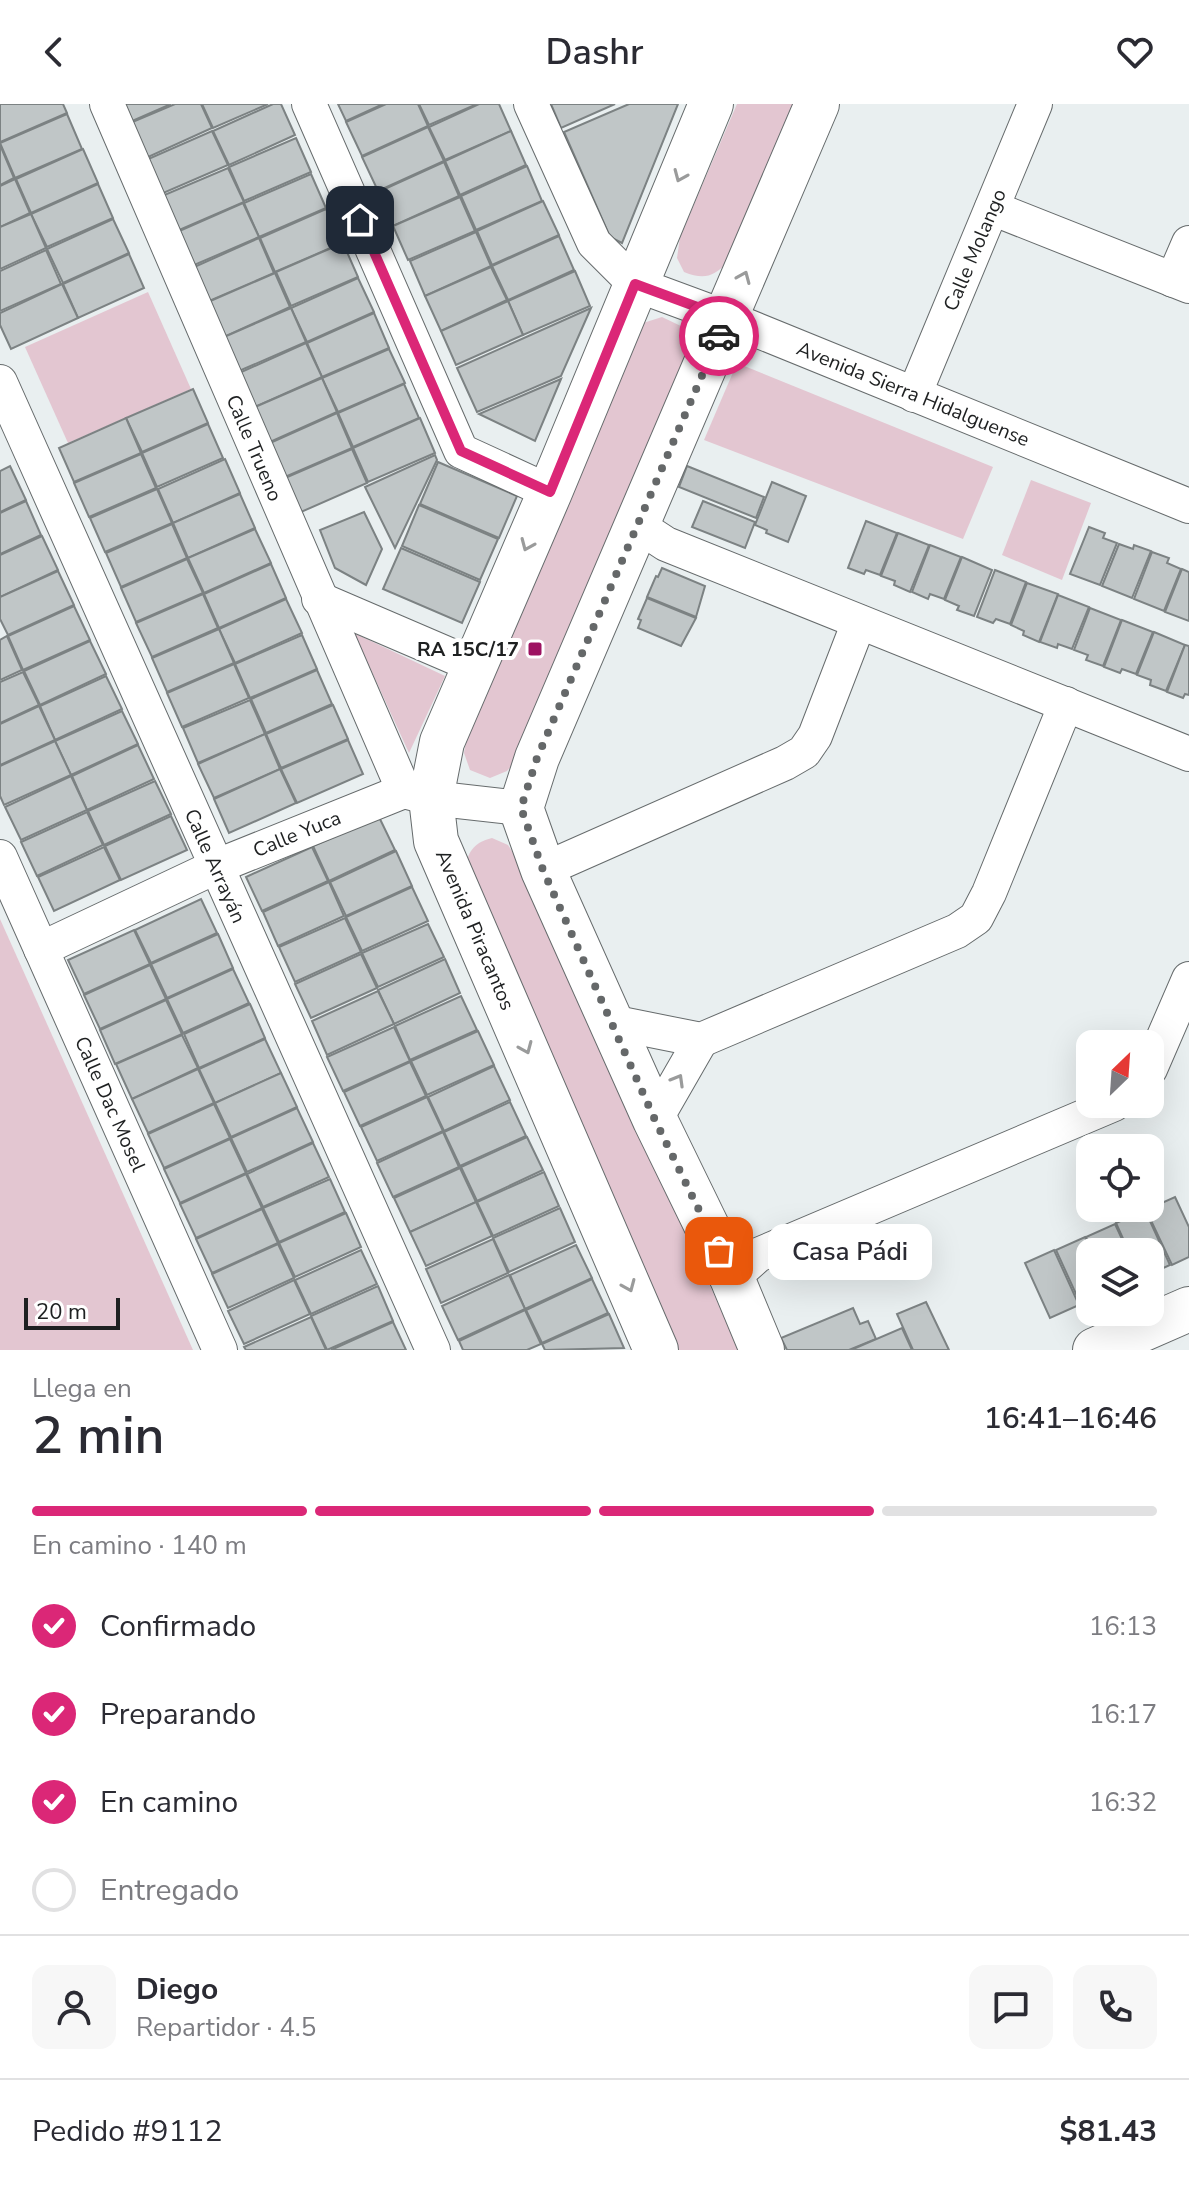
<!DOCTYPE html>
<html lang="es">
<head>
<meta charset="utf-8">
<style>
	body { margin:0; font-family:"Nunito Sans",sans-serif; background:#f7f7f7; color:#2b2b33; height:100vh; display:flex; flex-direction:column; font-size:30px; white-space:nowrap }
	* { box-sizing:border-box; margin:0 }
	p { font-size:26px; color:#7c7c81 }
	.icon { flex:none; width:44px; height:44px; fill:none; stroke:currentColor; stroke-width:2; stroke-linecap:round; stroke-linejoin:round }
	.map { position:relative; height:1246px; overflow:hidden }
	.details { display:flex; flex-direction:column; background:#fff; flex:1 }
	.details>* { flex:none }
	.needle { width:52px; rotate:25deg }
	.controls { position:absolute; left:1076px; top:926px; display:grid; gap:16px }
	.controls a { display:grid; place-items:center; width:88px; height:88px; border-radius:16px; background:#fff; box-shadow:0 8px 32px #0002; font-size:40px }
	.scale { position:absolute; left:24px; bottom:20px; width:96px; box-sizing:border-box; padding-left:8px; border:4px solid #1e2021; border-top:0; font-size:22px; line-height:28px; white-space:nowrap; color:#1e2021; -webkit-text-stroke:6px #fff; paint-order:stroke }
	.pin { position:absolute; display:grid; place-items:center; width:68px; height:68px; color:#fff; margin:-34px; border-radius:16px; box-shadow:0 4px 12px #0006 }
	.courier { position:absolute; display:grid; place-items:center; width:80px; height:80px; margin:-40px; border:6px solid #db2777; border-radius:50%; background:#fff; color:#222; box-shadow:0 2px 10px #0007 }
	.bubble { position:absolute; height:56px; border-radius:16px; background:#fff; box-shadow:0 8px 32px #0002; font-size:26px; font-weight:600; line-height:56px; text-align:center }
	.headline em { font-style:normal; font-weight:600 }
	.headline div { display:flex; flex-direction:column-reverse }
	.headline { display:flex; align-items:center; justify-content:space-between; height:136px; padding:0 32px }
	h1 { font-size:52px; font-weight:600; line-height:60px }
	.bar { display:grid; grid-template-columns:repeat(4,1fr); gap:12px 8px; align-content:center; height:96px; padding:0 32px }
	.bar i { height:10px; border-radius:6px; background:#e1e1e2 }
	.bar .active { background:#db2777 }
	.bar p { grid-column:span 4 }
	.line { display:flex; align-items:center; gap:20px; padding:0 32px; border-top:2px solid #e1e1e2 }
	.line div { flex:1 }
	.round { display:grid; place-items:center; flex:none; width:84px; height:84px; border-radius:16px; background:#f7f7f7 }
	ol { padding:0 32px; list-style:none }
	li { display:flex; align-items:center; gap:24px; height:88px }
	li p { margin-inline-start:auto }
	li .icon { padding:8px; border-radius:50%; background:#db2777; color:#fff; stroke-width:4 }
	li:last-child { color:#7c7c81 }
	li i { width:44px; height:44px; border:4px solid #e1e1e2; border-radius:50% }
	header { display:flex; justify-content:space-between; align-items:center; height:104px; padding:0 32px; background:#fff; font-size:36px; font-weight:600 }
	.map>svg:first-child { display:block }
	.green { fill:#e3c6d1 }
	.building { fill:#c0c6c7; stroke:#7c8283; stroke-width:2 }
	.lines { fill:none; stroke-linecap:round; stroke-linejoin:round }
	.street-casing { stroke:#666b6c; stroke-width:36 }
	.secondary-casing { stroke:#666b6c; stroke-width:46 }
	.street { stroke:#fff; stroke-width:34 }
	.secondary { stroke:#fff; stroke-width:44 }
	.oneway { stroke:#9a9b9b }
	.done { stroke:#656869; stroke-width:8; stroke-dasharray:0 14.4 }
	.route { stroke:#db2777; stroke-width:10 }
	.poi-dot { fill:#9d1261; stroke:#fff; stroke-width:3 }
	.labels { text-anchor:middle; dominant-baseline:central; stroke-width:8; stroke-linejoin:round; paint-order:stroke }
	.street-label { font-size:20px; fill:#1e2021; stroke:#fff }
	.poi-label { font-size:20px; font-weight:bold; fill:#1e2021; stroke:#fff; text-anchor:end }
</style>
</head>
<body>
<header><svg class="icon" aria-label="back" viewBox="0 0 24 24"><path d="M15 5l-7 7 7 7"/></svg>Dashr<svg class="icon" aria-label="heart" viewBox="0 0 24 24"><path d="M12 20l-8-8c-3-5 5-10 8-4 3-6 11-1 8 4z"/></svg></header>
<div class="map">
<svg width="1189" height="1246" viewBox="0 0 1189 1246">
	<rect width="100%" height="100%" fill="#e9eff0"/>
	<!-- green -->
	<g class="green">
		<path d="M737,0H795L728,158C713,173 704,176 684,168L677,154L680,133Z"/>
		<path d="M148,188L191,285L68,339L25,243Z"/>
		<path d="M662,213L685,224L691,240L521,651L507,667L490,674L470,666L464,649L467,631L640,220Z"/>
		<path d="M737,259L993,363L963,435L704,336Z"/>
		<path d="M1031,376L1091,399L1062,476L1002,451Z"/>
		<path d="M354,529L445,572L409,649Z"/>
		<path d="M492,734L508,741L519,758L739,1246H675L465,768C467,748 473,739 492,734Z"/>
		<path d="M0,815L193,1246H0Z"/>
	</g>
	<!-- building -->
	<g class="building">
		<path d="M0,0H63L67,9L0,38Z"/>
		<path d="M122,0H171L130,18Z"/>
		<path d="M175,0H201L212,24L146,54L130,19Z"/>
		<path d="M202,0H268L213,24Z"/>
		<path d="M273,0H281L295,31L229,61L213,27Z"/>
		<path d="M338,0H383L346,17Z"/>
		<path d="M386,0H418L428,22L362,52L346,18Z"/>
		<path d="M419,0H477L429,21Z"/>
		<path d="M479,0H499L511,27L445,56L429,23Z"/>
		<path d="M551,0H615L561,24Z"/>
		<path d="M629,0H678L622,139L610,133L564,28Z"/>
		<path d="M67,10L82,45L15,74L0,39Z"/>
		<path d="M428,23L444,57L378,87L362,53Z"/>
		<path d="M212,27L228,61L161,90L146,56Z"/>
		<path d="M511,27L526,61L460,91L445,57Z"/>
		<path d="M296,34L311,68L244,97L229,63Z"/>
		<path d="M0,41L14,74L0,81Z"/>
		<path d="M83,45L98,79L31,109L16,75Z"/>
		<path d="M444,58L459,92L393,122L378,88Z"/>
		<path d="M527,62L542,97L476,126L461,92Z"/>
		<path d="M228,64L244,98L177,127L162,92Z"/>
		<path d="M311,70L326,104L259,133L244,99Z"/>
		<path d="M15,75L30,109L0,123V82Z"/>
		<path d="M98,80L113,114L47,143L31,110Z"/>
		<path d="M460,93L475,127L408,156L393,122Z"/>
		<path d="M543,97L559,131L492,161L477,127Z"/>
		<path d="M243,99L259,133L192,162L177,128Z"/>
		<path d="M326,105L342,139L275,168L260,134Z"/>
		<path d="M31,110L46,144L0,165V123Z"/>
		<path d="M113,115L129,149L63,179L47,145Z"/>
		<path d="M476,128L491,162L425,192L410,157Z"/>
		<path d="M559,132L574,166L508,196L492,162Z"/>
		<path d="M259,134L274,169L207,198L192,164Z"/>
		<path d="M343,139L358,173L291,202L276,168Z"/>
		<path d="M46,146L61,180L0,207V167Z"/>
		<path d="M129,150L144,184L78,214L63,180Z"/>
		<path d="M491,163L507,196L441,227L425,192Z"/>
		<path d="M575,167L590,202L523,231L508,197Z"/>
		<path d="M275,169L290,203L224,233L208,198Z"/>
		<path d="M358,174L374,208L307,238L291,204Z"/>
		<path d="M62,180L78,214L11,245L0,221V209Z"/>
		<path d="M508,197L523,231L456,261L441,227Z"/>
		<path d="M291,204L306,238L239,267L224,233Z"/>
		<path d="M591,204L561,272L477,308L457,264Z"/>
		<path d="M374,209L389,244L322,273L307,239Z"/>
		<path d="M306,239L322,273L255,303L239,269Z"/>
		<path d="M389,245L405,279L338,308L322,274Z"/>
		<path d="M322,274L337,308L270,338L255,303Z"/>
		<path d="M561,275L535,337L479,310Z"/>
		<path d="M404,280L419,314L353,343L338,309Z"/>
		<path d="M193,285L208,319L142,348L126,314Z"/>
		<path d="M337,309L352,344L285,373L270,339Z"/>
		<path d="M126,314L141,349L74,378L59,344Z"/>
		<path d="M420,314L435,349L368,378L353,344Z"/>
		<path d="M208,320L223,354L157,383L142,349Z"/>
		<path d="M352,345L367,379L301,408L285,374Z"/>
		<path d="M141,350L156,384L89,413L74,379Z"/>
		<path d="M435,351L437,356L395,444L365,383Z"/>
		<path d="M225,355L240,389L173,419L158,385Z"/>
		<path d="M438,358L517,392L499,434L420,400Z"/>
		<path d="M10,362L26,396L0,408V367Z"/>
		<path d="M687,362L764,393L756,414L679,383Z"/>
		<path d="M772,378L806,392L788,438L766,429L767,426L755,421Z"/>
		<path d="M157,385L172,419L105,448L90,414Z"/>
		<path d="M240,390L255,424L188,454L173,419Z"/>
		<path d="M26,397L41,431L0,450V409Z"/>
		<path d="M703,397L755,418L745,444L692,423Z"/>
		<path d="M419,401L498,435L480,476L402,442Z"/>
		<path d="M364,408L382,445L366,481L335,464L320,426Z"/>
		<path d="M866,417L897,429L880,471L866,466L864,470L848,464Z"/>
		<path d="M172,420L187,454L121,483L106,449Z"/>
		<path d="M1089,423L1105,429L1103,434L1117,439L1100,481L1070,470Z"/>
		<path d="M255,425L271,459L204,489L188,454Z"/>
		<path d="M898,429L929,441L910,488L894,481L895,477L881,472Z"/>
		<path d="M42,432L58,466L0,493V451Z"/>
		<path d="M1119,440L1133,445L1134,441L1151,447L1132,494L1102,482Z"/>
		<path d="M930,441L961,453L944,495L930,490L928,495L912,488Z"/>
		<path d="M401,444L480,478L462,519L383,485Z"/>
		<path d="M1152,448L1169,454L1167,459L1181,465L1164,507L1134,495Z"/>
		<path d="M962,453L992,466L974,512L957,506L959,502L945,496Z"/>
		<path d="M187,455L203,489L136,518L121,484Z"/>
		<path d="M271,460L286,494L219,524L204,490Z"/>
		<path d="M662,464L705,482L696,513L647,493L656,472L658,473Z"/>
		<path d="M1182,465L1189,468V517L1165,508Z"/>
		<path d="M995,466L1026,478L1010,520L996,515L993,519L977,513Z"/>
		<path d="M58,467L74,501L8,531L0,515V493Z"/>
		<path d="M1027,479L1058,490L1039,538L1023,531L1024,527L1011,521Z"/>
		<path d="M203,490L218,524L152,553L136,519Z"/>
		<path d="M1058,491L1089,503L1072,545L1058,540L1057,544L1040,538Z"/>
		<path d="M647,494L696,514L681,542L638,524L641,516L638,515Z"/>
		<path d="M286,495L302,529L235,559L219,525Z"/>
		<path d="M74,502L90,536L23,566L8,532Z"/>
		<path d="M1090,504L1121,516L1103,562L1086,556L1088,551L1074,546Z"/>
		<path d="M1122,516L1153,528L1136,570L1122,565L1120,569L1104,563Z"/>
		<path d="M219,525L234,559L167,588L152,554Z"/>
		<path d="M1154,528L1185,541L1166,587L1150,581L1151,576L1137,571Z"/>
		<path d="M302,531L317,565L250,594L235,560Z"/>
		<path d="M7,532L22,566L0,576V536Z"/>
		<path d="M90,537L106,570L40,601L24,567Z"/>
		<path d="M1185,541L1189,542V591L1185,590L1183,594L1167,588Z"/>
		<path d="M234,560L249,594L182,623L167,589Z"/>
		<path d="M317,566L332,600L266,629L251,595Z"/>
		<path d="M23,568L39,601L0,619V578Z"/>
		<path d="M106,572L122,605L55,636L40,602Z"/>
		<path d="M250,596L265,630L198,659L183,624Z"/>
		<path d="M333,601L348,635L281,664L266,630Z"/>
		<path d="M39,602L55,636L0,661V620Z"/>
		<path d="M122,607L138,640L71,671L55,637Z"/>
		<path d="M265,630L280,665L214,694L198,660Z"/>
		<path d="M348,636L363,670L297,699L281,665Z"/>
		<path d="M55,637L71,671L4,701L0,692V662Z"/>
		<path d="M138,641L154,675L87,706L72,672Z"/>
		<path d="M280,665L296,699L229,729L214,695Z"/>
		<path d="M71,672L87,706L21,736L5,703Z"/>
		<path d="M155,677L171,710L104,741L88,707Z"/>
		<path d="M87,708L103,741L37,772L21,738Z"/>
		<path d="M171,712L187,746L121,776L105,742Z"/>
		<path d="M379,713L395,746L329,777L313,742Z"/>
		<path d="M104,743L120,776L54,807L38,773Z"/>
		<path d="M312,743L328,777L262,807L246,773Z"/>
		<path d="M396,747L412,782L346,812L330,778Z"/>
		<path d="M329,778L344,812L278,842L263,808Z"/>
		<path d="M412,783L428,817L362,847L346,813Z"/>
		<path d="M201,795L217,829L151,859L135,826Z"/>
		<path d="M345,814L361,848L295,878L279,843Z"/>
		<path d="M428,820L444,853L378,883L362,849Z"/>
		<path d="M134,826L150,860L84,890L68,856Z"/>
		<path d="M218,830L233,864L167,894L151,860Z"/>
		<path d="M361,850L377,884L311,914L295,880Z"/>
		<path d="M445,855L460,889L394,920L378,886Z"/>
		<path d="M150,861L166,895L100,925L84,891Z"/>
		<path d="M233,865L249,899L183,929L167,895Z"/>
		<path d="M378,887L394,920L327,951L312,917Z"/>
		<path d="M461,892L477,926L410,956L395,922Z"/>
		<path d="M166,896L182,930L115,960L100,926Z"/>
		<path d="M250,900L265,934L199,964L184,930Z"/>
		<path d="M394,923L410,957L343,987L327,953Z"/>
		<path d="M478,927L494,961L427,991L411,957Z"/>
		<path d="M182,931L198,964L132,995L116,960Z"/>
		<path d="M265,935L281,969L215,999L199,965Z"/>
		<path d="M410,958L426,992L360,1022L344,988Z"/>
		<path d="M494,962L510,996L444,1027L428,993Z"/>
		<path d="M198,965L214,999L148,1029L132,995Z"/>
		<path d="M281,969L297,1003L231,1033L215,999Z"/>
		<path d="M427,993L443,1027L377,1057L361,1023Z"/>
		<path d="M510,998L526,1032L460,1062L444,1028Z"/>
		<path d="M214,1000L230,1034L164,1064L148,1030Z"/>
		<path d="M297,1004L313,1038L247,1068L231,1034Z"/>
		<path d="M443,1028L459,1063L393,1093L377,1059Z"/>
		<path d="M527,1033L543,1066L477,1097L461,1063Z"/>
		<path d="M230,1035L246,1069L180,1099L164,1065Z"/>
		<path d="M313,1039L329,1073L263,1103L247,1070Z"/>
		<path d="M460,1064L476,1098L410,1128L394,1094Z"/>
		<path d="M544,1068L559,1102L493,1132L477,1098Z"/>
		<path d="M246,1070L262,1104L196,1134L180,1100Z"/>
		<path d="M330,1075L345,1108L279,1138L263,1104Z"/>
		<path d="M1175,1093L1189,1123V1153L1172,1161L1146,1106Z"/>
		<path d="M476,1098L492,1132L426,1162L410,1128Z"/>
		<path d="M560,1104L575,1138L509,1168L493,1134Z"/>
		<path d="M262,1105L278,1139L212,1169L196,1135Z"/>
		<path d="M1145,1106L1170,1161L1150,1170V1148H1129L1116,1119Z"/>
		<path d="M346,1109L361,1143L295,1173L279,1139Z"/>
		<path d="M1115,1120L1128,1148H1093L1086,1133Z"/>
		<path d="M1085,1133L1092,1148L1090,1197L1081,1201L1056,1146Z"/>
		<path d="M493,1135L508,1169L441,1199L426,1165Z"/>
		<path d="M278,1140L294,1174L228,1204L212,1170Z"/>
		<path d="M576,1141L592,1174L525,1205L510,1171Z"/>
		<path d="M361,1146L377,1180L311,1210L295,1176Z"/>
		<path d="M1054,1146L1079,1201L1050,1214L1025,1159Z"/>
		<path d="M509,1171L525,1205L458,1236L442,1202Z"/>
		<path d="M592,1175L608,1209L542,1239L526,1206Z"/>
		<path d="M294,1176L310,1210L244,1240L228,1207Z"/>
		<path d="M378,1182L393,1217L327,1246L311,1212Z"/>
		<path d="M926,1198L949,1246H913L897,1210Z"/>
		<path d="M853,1204L860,1220L868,1217L876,1235L849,1246H787L781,1234Z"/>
		<path d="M525,1206L541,1240L527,1246H463L459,1237Z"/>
		<path d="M609,1210L624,1244L545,1246L542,1240Z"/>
		<path d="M311,1213L326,1246H246L244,1243Z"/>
		<path d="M393,1218L406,1246H331Z"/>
		<path d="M902,1224L912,1246H851Z"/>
	</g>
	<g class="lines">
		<!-- street casing -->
		<g class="street-casing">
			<g id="street">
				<path d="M107,0L404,687"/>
				<path d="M309,0L461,347L550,388"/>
				<path d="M531,0L594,139L635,180L727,214L1189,402"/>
				<path d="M992,104L1189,182"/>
				<path d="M1173,176L1189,139"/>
				<path d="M0,278L433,1246"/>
				<path d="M914,291L1035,0"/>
				<path d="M637,421L666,440L1189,650"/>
				<path d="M319,495L475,562"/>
				<path d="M0,753L220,1246"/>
				<path d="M543,766L785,659L804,648L815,632L859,518"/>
				<path d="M41,845L215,763L404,687L431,694L521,704"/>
				<path d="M611,918L701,936L957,827L976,814L989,789L1066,600"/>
				<path d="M1150,965L1189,875"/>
				<path d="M655,1016L701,936"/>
				<path d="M732,1174L758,1151L1114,1000"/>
			</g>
		</g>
		<!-- secondary casing -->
		<g class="secondary-casing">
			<g id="secondary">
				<path d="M656,1246L436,737L431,694L442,638L550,388L711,0"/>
				<path d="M762,1246L732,1174L655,1016L543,766L521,704L537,654L817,0"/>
				<path d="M1095,1246L1189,1205"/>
			</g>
		</g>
		<!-- street -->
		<use href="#street" class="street"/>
		<!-- secondary -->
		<use href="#secondary" class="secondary"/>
	</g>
	<!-- one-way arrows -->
	<defs><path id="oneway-chevron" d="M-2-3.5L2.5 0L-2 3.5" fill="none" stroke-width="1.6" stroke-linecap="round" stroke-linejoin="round" transform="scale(2)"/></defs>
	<g class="oneway">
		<use href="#oneway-chevron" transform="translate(680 72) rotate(113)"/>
		<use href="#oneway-chevron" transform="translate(744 173) rotate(-67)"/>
		<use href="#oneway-chevron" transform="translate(527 441) rotate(113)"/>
		<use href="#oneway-chevron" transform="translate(526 944) rotate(67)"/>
		<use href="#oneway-chevron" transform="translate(678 976) rotate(-60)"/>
		<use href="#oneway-chevron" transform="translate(629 1182) rotate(67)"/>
	</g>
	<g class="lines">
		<!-- done -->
		<path class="done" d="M719,232L537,654L521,704L543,766L655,1016L719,1147"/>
		<!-- route -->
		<path class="route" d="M360,116L461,347L550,388L635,180L727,214L719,232"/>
	</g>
	<!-- markers -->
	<rect class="poi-dot" x="527" y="537" width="16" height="16" rx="4"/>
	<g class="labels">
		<!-- street labels -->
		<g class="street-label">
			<text transform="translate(975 146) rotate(-67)">Calle Molango</text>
			<text transform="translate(913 290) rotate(22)">Avenida Sierra Hidalguense</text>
			<text transform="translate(254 344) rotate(67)">Calle Trueno</text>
			<text transform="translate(297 730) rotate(-22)">Calle Yuca</text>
			<text transform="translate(215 762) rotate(66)">Calle Arrayán</text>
			<text transform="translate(475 826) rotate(67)">Avenida Piracantos</text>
			<text transform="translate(110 1000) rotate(66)">Calle Dac Mosel</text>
		</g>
		<!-- poi labels -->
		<g class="poi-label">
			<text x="519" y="545">RA 15C/17</text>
		</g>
	</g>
</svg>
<div class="controls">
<a><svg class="needle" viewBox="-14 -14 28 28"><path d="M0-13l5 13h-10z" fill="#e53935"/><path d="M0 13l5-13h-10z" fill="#7c7c81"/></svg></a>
<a><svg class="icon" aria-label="locate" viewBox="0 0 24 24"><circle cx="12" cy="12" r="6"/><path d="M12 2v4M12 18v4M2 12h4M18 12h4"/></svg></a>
<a><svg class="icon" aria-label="layers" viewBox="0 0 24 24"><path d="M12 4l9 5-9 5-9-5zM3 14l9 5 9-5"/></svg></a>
</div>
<div class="scale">20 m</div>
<div class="pin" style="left:719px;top:1147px;background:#ea580c"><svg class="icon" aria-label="bag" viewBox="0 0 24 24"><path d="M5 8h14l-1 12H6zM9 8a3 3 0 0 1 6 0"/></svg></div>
<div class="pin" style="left:360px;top:116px;background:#1f2937"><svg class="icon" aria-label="home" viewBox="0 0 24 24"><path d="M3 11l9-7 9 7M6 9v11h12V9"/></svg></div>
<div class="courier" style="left:719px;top:232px"><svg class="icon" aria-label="car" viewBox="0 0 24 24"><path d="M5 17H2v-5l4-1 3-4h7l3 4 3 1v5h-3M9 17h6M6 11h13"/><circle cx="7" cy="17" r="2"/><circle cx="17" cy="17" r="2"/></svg></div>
<div class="bubble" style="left:768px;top:1120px;width:164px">Casa Pádi</div>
</div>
<section class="details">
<div class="headline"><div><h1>2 min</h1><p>Llega en</p></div><em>16:41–16:46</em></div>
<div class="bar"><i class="active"></i><i class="active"></i><i class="active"></i><i></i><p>En camino · 140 m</p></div>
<ol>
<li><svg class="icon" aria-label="check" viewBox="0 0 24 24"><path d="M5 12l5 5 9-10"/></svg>Confirmado<p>16:13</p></li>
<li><svg class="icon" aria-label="check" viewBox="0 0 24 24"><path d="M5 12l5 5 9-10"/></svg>Preparando<p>16:17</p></li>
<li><svg class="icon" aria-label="check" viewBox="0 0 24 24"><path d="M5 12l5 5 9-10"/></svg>En camino<p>16:32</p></li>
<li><i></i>Entregado</li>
</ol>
<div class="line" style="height:144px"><a class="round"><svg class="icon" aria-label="person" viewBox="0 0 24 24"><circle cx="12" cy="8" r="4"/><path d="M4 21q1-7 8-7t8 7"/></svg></a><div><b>Diego</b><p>Repartidor · 4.5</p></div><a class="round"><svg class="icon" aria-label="chat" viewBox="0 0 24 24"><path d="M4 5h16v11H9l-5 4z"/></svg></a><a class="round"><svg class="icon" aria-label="phone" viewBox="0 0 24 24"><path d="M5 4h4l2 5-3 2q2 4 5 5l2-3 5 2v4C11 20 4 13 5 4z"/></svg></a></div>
<div class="line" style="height:104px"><div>Pedido #9112</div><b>$81.43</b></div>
</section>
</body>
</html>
